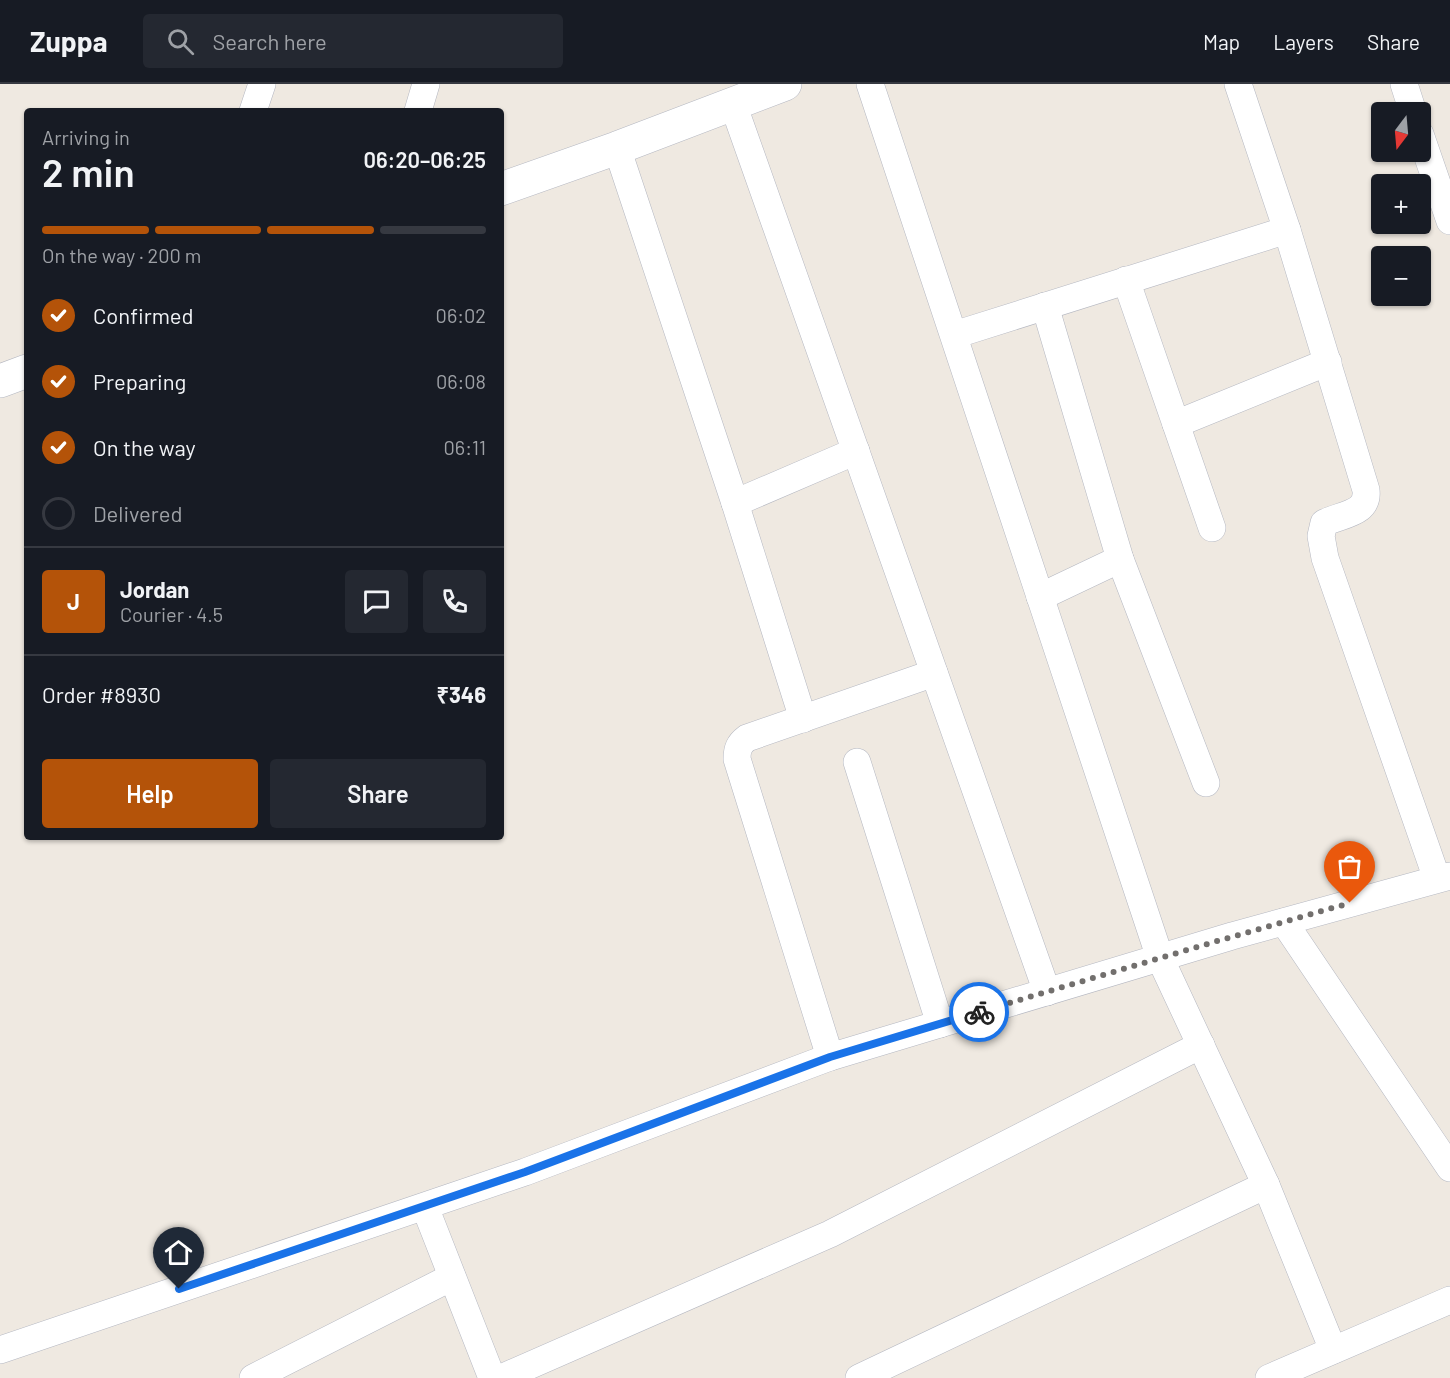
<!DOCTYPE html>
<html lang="en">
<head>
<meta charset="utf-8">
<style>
	body { margin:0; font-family:Barlow,sans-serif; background:#242831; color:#f1f3f6; height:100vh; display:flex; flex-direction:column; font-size:22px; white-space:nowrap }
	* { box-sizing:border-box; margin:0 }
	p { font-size:20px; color:#9ea1a6 }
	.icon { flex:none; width:33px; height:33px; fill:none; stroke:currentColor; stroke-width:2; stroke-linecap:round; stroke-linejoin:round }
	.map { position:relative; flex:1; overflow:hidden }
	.details { position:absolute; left:24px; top:24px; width:480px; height:732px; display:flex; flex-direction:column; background:#171b24; border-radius:6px; box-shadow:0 2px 4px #0004 }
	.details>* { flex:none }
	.needle { width:39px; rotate:196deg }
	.controls { position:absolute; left:1371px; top:18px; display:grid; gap:12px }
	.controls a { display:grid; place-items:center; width:60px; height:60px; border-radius:6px; background:#171b24; box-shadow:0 2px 4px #0004; font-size:30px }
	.pin { position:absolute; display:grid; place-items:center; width:51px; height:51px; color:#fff; margin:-62px -26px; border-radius:50% 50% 50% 0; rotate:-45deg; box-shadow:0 0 6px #0007 }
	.pin .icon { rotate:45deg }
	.courier { position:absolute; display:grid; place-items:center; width:60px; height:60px; margin:-30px; border:4px solid #1a73e8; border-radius:50%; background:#fff; color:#222; box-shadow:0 2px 8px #0007 }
	.headline em { font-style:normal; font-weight:600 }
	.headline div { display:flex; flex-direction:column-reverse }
	.headline { display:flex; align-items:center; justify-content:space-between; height:102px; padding:0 18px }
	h1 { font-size:39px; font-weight:600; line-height:45px }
	.bar { display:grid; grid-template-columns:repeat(4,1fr); gap:9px 6px; align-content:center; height:72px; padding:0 18px }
	.bar i { height:8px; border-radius:4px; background:#363941 }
	.bar .active { background:#b45309 }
	.bar p { grid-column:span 4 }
	.line { display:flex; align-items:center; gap:15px; padding:0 18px; border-top:2px solid #363941 }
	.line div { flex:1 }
	.round { display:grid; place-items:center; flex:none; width:63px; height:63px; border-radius:6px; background:#242831 }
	ol { padding:0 18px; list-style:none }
	li { display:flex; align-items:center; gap:18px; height:66px }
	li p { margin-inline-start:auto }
	li .icon { padding:6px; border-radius:50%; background:#b45309; color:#fff; stroke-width:4 }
	li:last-child { color:#9ea1a6 }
	li i { width:33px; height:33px; border:3px solid #363941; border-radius:50% }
	.action { display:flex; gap:12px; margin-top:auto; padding:12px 18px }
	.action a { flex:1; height:69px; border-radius:6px; background:#b45309; color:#fff; font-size:24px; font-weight:600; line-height:69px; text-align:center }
	.action a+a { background:#242831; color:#f1f3f6 }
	header { display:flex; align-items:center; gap:36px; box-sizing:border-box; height:84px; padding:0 30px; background:#171b24; border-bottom:2px solid #363941 }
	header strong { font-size:28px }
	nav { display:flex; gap:33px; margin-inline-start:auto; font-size:21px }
	.search { width:420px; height:54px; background:#242831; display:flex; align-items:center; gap:15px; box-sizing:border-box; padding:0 21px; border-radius:6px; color:#9ea1a6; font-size:22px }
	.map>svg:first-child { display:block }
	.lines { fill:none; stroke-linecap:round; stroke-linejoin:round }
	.minor-casing { stroke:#b4b7c1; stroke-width:28 }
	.tertiary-casing { stroke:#b4b7c1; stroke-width:34 }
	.minor { stroke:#fff; stroke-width:27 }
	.tertiary { stroke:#fff; stroke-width:33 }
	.done { stroke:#726f6d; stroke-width:6; stroke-dasharray:0 10.8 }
	.route { stroke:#1a73e8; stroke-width:8 }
</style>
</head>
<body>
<header>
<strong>Zuppa</strong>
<div class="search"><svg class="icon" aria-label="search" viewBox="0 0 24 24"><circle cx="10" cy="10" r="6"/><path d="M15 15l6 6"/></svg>Search here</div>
<nav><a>Map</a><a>Layers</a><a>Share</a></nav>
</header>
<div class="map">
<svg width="1450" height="1294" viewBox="0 0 1450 1294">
	<rect width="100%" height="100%" fill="#efe9e1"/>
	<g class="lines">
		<!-- minor casing -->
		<g class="minor-casing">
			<g id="minor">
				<path d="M870,0L1160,874L1266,1101L1333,1266"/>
				<path d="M1238,0L1287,146L1366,406C1369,430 1342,430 1324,439L1321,452L1325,474L1437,795"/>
				<path d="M1404,0L1413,28"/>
				<path d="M733,20L1047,908"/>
				<path d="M253,27L262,0"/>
				<path d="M418,27L426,0"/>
				<path d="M1420,50L1450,137"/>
				<path d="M617,64L735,419L803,635"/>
				<path d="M1126,196L1212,444"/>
				<path d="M1045,222L1120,475L1206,699"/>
				<path d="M954,251L1287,146"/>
				<path d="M1176,340L1328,278"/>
				<path d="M735,419L856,367"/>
				<path d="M1040,513L1120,475"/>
				<path d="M857,678L940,940"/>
				<path d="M1284,838L1450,1084"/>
				<path d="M830,973L737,675C737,665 739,660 747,654L934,589"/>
				<path d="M425,1123L492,1294"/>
				<path d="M0,1266L525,1088L830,973L1232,852L1450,792"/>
				<path d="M253,1294L452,1193"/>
				<path d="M501,1294L830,1150L1201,961"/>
				<path d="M859,1294L1266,1101"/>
				<path d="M1269,1294L1450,1216"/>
			</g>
		</g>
		<!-- tertiary casing -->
		<g class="tertiary-casing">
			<g id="tertiary">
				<path d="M501,105L617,64L785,0"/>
				<path d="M0,297L27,287"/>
			</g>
		</g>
		<!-- minor -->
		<use href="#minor" class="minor"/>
		<!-- tertiary -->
		<use href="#tertiary" class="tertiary"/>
	</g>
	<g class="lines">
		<!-- done -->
		<path class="done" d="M979,928L1214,858L1350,819"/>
		<!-- route -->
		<path class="route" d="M179,1205L525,1088L830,973L979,928"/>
	</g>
</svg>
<div class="controls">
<a><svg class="needle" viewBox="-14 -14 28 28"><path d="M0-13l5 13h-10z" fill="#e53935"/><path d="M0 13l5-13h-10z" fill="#9ea1a6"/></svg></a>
<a>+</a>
<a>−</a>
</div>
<div class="pin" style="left:1350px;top:819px;background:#ea580c"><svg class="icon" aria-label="bag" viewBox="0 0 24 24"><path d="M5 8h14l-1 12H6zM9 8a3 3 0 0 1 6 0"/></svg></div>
<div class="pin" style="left:179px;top:1205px;background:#1f2937"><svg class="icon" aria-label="home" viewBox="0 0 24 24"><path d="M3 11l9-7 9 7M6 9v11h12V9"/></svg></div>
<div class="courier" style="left:979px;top:928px"><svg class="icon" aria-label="bike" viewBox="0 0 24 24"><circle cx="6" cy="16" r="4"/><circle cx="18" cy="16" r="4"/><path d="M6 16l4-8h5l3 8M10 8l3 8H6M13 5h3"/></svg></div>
<section class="details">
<div class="headline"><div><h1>2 min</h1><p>Arriving in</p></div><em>06:20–06:25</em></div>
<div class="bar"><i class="active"></i><i class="active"></i><i class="active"></i><i></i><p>On the way · 200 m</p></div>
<ol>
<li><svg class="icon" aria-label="check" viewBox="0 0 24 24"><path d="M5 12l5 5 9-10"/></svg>Confirmed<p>06:02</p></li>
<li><svg class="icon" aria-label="check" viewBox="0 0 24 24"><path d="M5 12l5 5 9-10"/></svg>Preparing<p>06:08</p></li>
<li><svg class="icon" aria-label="check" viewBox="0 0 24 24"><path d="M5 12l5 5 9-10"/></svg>On the way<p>06:11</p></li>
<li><i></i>Delivered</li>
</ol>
<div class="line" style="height:108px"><b class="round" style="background:#b45309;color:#fff">J</b><div><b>Jordan</b><p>Courier · 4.5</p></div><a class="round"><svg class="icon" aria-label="chat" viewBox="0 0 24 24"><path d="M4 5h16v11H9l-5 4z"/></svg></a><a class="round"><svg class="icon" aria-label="phone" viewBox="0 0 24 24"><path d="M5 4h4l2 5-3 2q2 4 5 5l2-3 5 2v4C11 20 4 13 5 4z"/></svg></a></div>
<div class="line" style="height:78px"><div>Order #8930</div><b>₹346</b></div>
<div class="action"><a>Help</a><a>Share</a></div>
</section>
</div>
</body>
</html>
